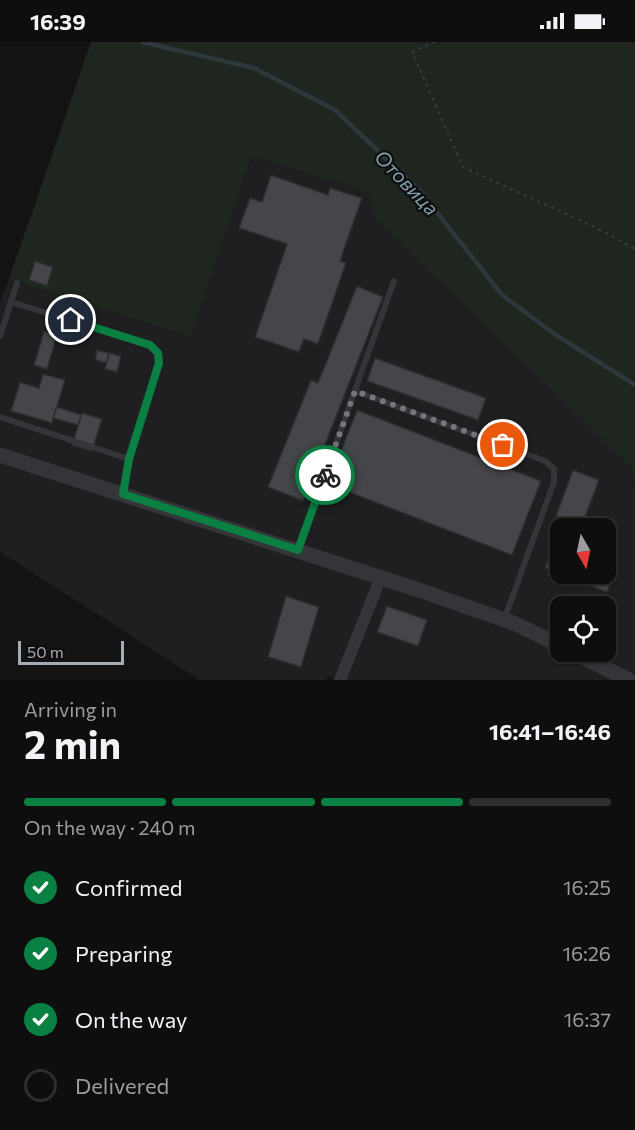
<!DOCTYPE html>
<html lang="en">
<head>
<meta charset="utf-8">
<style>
	body { margin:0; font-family:Commissioner,sans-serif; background:#171718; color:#f1f3f6; height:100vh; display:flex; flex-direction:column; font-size:22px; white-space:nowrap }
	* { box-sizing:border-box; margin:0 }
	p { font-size:20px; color:#9b9c9e }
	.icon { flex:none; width:33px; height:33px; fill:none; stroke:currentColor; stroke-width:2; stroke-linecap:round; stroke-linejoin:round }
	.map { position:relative; height:638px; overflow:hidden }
	.side { display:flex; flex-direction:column; background:#0e0e0f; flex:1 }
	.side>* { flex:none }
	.needle { width:39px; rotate:171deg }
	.buttons { position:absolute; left:550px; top:476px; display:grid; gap:12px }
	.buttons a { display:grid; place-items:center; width:66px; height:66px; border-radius:12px; background:#0e0e0f; box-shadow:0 2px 4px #0004,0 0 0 2px #2e2e2f; font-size:30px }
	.scale { position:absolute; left:18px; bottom:15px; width:106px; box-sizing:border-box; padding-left:6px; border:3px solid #a6acb3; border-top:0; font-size:16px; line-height:21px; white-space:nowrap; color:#a6acb3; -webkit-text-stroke:4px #0e0e0f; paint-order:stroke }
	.pin { position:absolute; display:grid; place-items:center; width:51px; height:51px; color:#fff; margin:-26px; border:3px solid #fff; border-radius:50%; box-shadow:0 2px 6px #0007 }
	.courier { position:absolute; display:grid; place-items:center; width:60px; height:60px; margin:-30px; border:4px solid #0b8043; border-radius:50%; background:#fff; color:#222; box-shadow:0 2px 8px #0007 }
	.headline em { font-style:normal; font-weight:700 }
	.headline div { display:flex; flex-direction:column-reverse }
	.headline { display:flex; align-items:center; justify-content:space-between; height:102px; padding:0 24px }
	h1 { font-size:39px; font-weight:700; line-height:45px }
	.bar { display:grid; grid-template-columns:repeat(4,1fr); gap:9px 6px; align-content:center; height:72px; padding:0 24px }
	.bar i { height:8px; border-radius:4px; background:#2e2e2f }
	.bar .active { background:#0b8043 }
	.bar p { grid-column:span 4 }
	ol { padding:0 24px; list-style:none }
	li { display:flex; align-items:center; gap:18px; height:66px }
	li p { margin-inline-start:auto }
	li .icon { padding:6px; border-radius:50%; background:#0b8043; color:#fff; stroke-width:4 }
	li:last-child { color:#9b9c9e }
	li i { width:33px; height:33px; border:3px solid #2e2e2f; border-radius:50% }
	.status { display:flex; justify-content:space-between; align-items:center; height:42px; padding:0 30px; background:#0e0e0f; direction:ltr }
	.status svg { height:16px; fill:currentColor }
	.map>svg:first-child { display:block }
	.built { fill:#1f1f21; fill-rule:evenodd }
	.green { fill:#1f261f }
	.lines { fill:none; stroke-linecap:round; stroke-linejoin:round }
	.stream { stroke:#2e373b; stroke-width:4.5 }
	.building { fill:#454649; stroke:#2d2d30; stroke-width:1.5 }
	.path { stroke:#3a3c3f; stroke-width:2; stroke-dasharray:3 4.5; stroke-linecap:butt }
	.service { stroke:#343538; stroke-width:6 }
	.minor { stroke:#343538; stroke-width:12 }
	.tertiary { stroke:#343538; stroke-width:15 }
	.done { stroke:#73767b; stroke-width:6; stroke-dasharray:0 10.8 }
	.route { stroke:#0b8043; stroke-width:8 }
	.labels { text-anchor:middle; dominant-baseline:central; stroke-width:4.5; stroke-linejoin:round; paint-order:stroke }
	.water-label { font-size:20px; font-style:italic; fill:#819daa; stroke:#0e0e0f }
</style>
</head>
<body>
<div class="status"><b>16:39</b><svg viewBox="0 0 49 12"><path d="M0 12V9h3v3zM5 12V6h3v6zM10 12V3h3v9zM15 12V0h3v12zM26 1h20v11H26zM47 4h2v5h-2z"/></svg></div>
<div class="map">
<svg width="635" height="638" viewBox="0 0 635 638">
	<rect width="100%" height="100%" fill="#131314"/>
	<!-- built -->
	<path class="built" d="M252,114L370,151L375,177L632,427L635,441V638H338L328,634L326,638H200L0,510V261L9,237L190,295ZM561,486H606V531H561ZM561,564H606V609H561Z"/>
	<!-- green -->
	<path class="green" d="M91,0H635V441L632,427L375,177L369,151L252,114L190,295L9,237Z"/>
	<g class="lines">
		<!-- stream -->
		<path class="stream" d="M142,0L254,26L335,68L421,150L502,253L553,291L635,343"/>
	</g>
	<!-- building -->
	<g class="building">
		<path d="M271,133L328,153L330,146L362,156L340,219L346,221L318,302L304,297L299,310L255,295L287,202L239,186L250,156L262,160Z"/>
		<path d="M35,219L53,225L47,244L29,238Z"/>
		<path d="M357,244L383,255L303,459L268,445L311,338L318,341Z"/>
		<path d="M44,289L57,293L47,327L34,323Z"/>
		<path d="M97,308L109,311L107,321L95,318Z"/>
		<path d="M109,311L121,314L117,330L105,327Z"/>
		<path d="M375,316L486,356L478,378L367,339Z"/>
		<path d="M43,332L65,338L52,381L11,369L20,340L39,346Z"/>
		<path d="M57,365L82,373L78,383L53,376Z"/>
		<path d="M357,368L541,439L512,513L328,442Z"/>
		<path d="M82,371L102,377L92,409L72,403Z"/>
		<path d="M573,428L599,438L582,483L556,474Z"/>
		<path d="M555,500L561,502V531H606V520L617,524L607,550L545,526Z"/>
		<path d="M286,554L319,565L301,625L268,615Z"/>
		<path d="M387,564L427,578L418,604L377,590Z"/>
	</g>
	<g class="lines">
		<!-- path -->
		<path class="path" d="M435,0L412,10L463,125L597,186L635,207"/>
		<!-- service -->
		<g class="service">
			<path d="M11,260L150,303L158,311L159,321L129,417L123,452"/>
			<path d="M0,294L17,241"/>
			<path d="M355,349L545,419L554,427V440L504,578"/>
			<path d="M0,375L129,417"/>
			<path d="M298,508L394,239"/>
		</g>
		<!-- minor -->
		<path class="minor" d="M340,638L381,535"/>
		<!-- tertiary -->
		<g class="tertiary">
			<path d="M0,413L419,548L516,582L561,604"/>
			<path d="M571,609L629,638"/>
		</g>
	</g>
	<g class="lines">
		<!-- done -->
		<path class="done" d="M325,433L355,349L503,403"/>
		<!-- route -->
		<path class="route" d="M71,278L150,303L158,311L159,321L129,417L123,452L298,508L325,433"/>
	</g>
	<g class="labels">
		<!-- water labels -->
		<g class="water-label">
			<text transform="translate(407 140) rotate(46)">Отовица</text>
		</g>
	</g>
</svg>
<div class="buttons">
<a><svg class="needle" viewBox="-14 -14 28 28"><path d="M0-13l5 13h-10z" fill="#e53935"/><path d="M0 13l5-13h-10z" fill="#9b9c9e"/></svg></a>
<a><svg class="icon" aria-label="locate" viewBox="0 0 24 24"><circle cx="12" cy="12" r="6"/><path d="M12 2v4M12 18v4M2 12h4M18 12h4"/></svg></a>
</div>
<div class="scale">50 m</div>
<div class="pin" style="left:503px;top:403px;background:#ea580c"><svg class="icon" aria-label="bag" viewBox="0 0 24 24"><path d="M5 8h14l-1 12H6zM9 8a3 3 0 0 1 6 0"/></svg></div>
<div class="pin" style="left:71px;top:278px;background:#1f2937"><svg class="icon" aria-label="home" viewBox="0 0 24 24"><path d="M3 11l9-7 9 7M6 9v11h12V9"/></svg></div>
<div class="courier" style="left:325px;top:433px"><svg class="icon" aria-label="bike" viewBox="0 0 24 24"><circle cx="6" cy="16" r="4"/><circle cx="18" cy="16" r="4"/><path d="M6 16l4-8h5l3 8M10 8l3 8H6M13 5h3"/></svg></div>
</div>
<section class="side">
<div class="headline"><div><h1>2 min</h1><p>Arriving in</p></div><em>16:41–16:46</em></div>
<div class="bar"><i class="active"></i><i class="active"></i><i class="active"></i><i></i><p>On the way · 240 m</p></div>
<ol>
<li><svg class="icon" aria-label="check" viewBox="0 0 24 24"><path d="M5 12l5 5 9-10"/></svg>Confirmed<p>16:25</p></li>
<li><svg class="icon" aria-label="check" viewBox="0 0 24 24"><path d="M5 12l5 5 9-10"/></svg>Preparing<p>16:26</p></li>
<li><svg class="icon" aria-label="check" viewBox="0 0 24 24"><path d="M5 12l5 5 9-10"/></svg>On the way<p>16:37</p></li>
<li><i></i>Delivered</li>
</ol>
</section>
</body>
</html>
